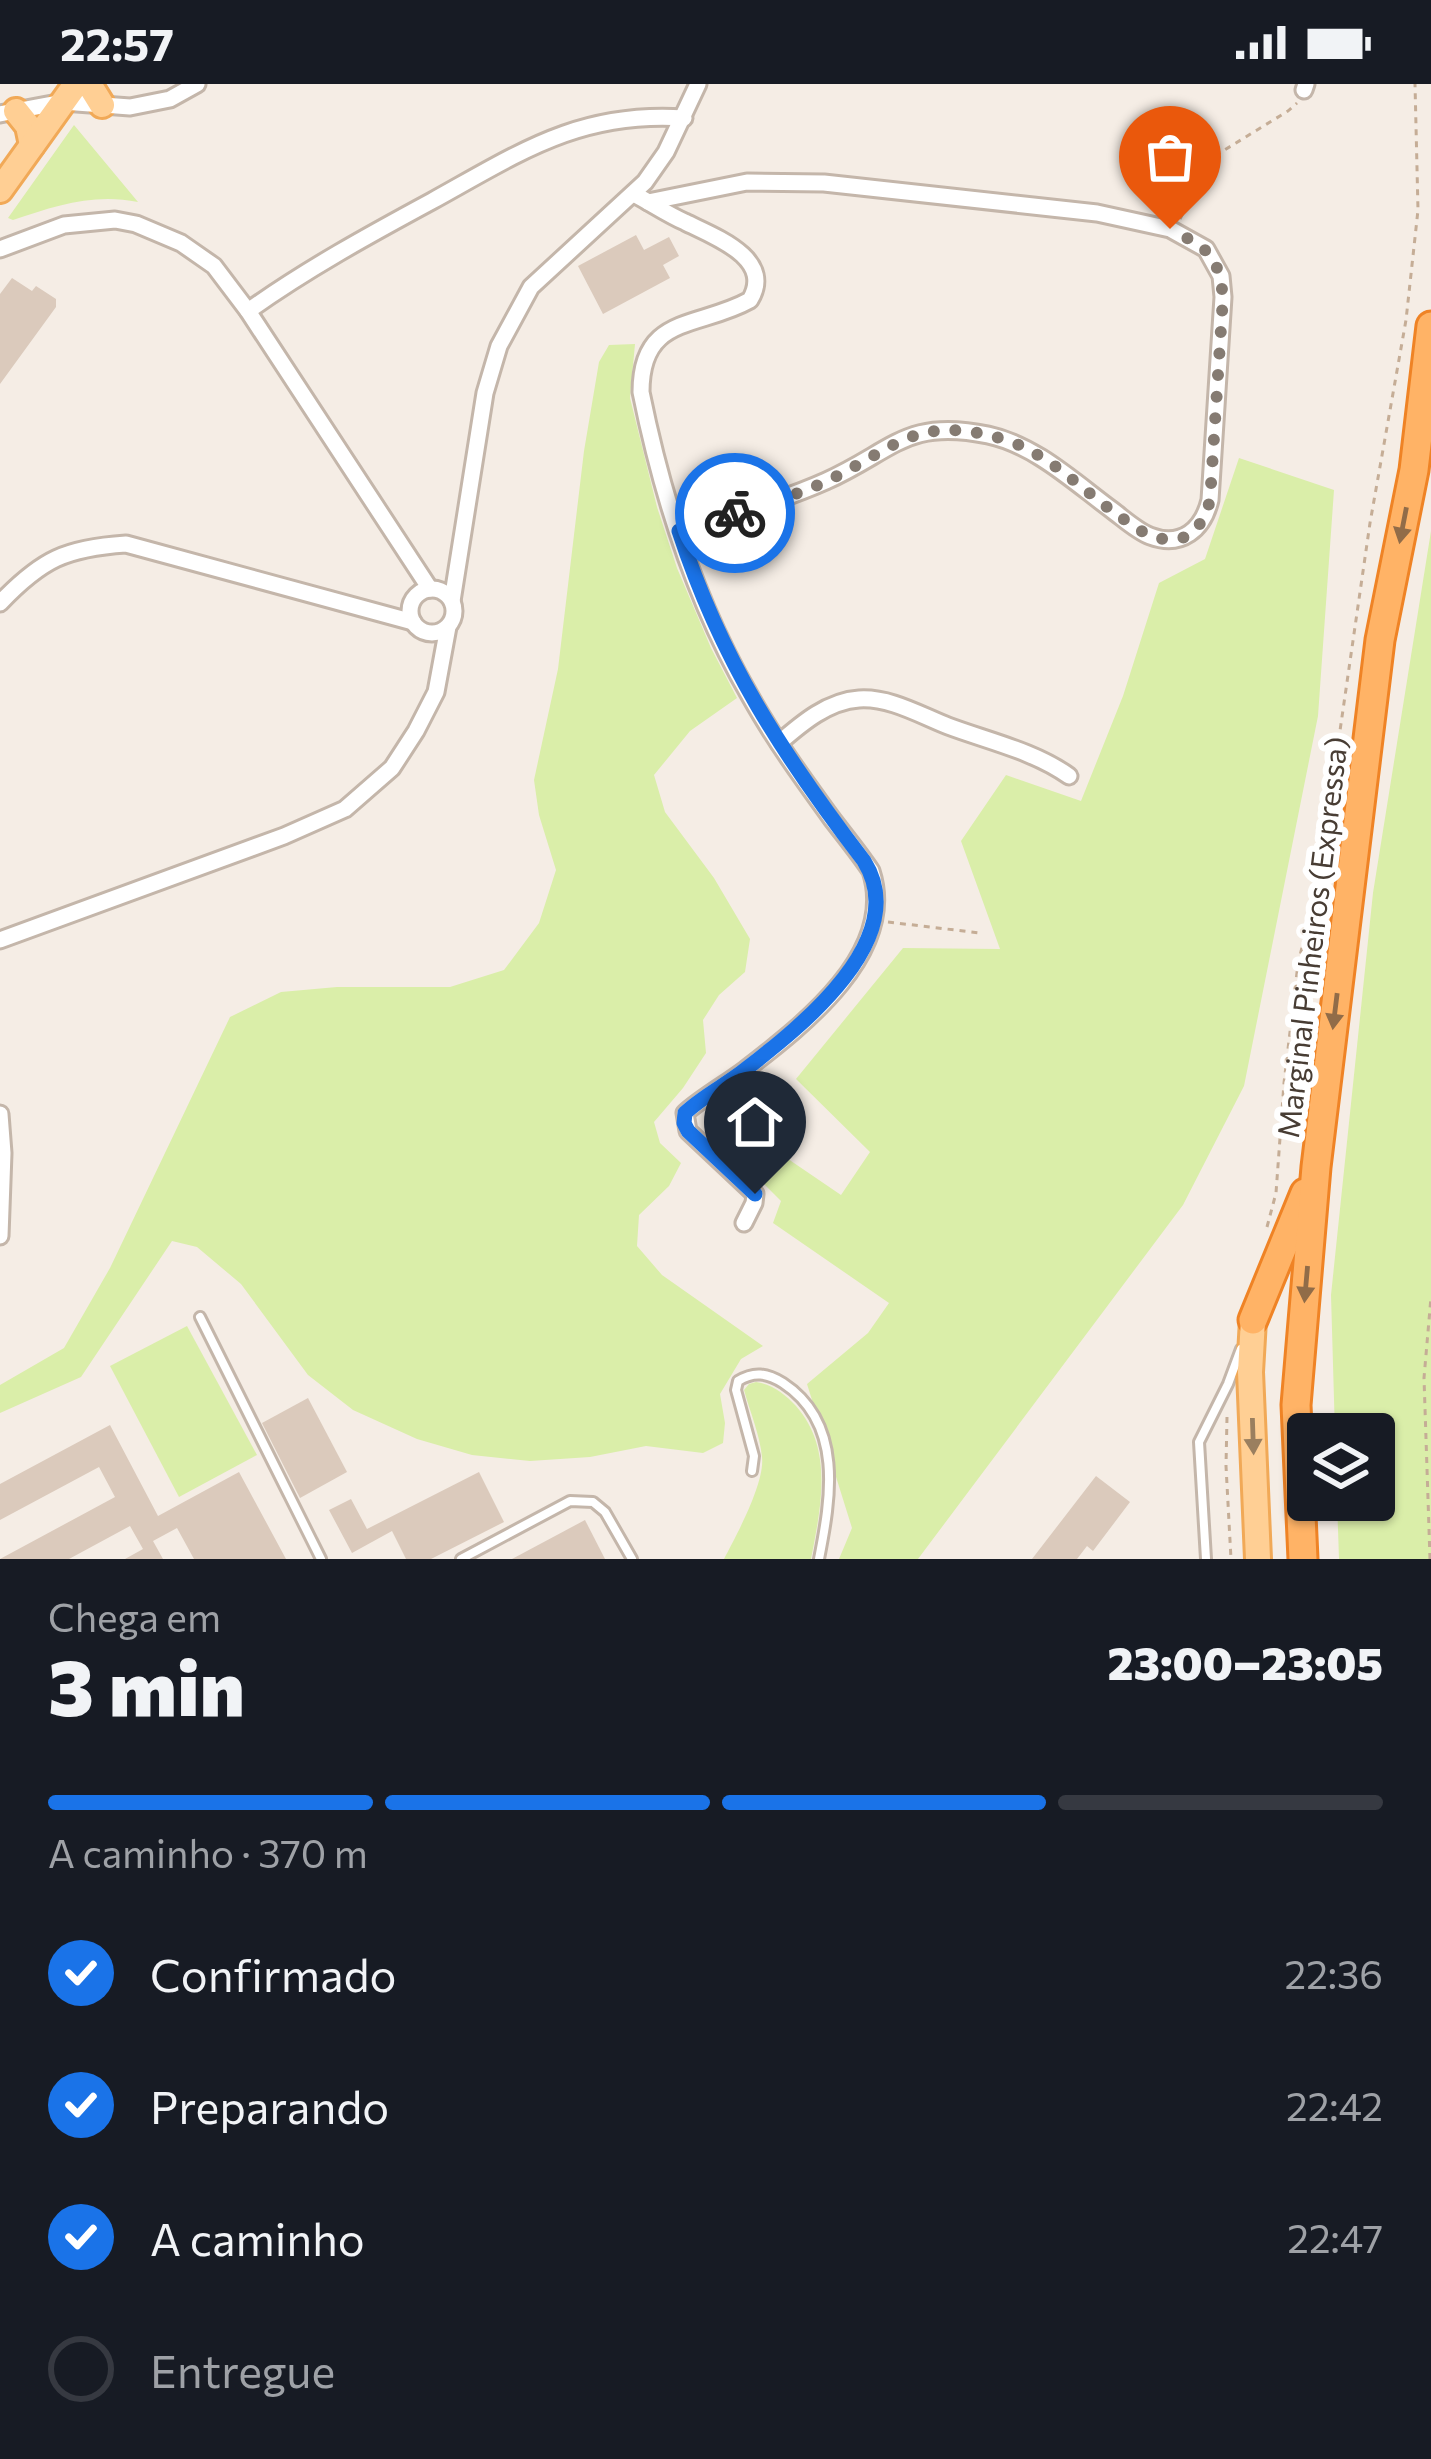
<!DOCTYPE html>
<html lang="pt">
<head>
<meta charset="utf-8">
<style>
	body { margin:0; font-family:Commissioner,sans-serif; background:#20242c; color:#f1f3f6; height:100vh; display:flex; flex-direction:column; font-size:45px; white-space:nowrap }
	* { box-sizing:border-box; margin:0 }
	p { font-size:39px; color:#9ea1a6 }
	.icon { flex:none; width:66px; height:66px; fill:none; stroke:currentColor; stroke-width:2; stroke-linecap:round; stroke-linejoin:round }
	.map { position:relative; height:1475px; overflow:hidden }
	.panel { display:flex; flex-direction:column; background:#171b24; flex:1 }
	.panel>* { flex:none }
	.controls { position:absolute; left:1287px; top:1329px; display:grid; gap:24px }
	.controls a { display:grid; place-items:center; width:108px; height:108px; border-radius:12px; background:#171b24; box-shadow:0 3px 9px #0004; font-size:60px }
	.pin { position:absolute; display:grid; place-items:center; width:102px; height:102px; color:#fff; margin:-123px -51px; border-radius:50% 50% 50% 0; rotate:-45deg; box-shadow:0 0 12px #0007 }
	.pin .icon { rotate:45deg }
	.courier { position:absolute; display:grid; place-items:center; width:120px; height:120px; margin:-60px; border:9px solid #1a73e8; border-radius:50%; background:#fff; color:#222; box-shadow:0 3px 15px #0007 }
	.overview em { font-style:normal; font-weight:800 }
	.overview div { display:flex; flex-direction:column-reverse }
	.overview { display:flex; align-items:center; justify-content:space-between; height:204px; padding:0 48px }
	h1 { font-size:78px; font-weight:800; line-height:90px }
	.bar { display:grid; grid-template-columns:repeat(4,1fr); gap:18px 12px; align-content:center; height:144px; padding:0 48px }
	.bar i { height:15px; border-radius:9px; background:#363941 }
	.bar .on { background:#1a73e8 }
	.bar p { grid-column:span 4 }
	ol { padding:0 48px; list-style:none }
	li { display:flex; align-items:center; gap:36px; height:132px }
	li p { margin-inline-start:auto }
	li .icon { padding:12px; border-radius:50%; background:#1a73e8; color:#fff; stroke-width:4 }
	li:last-child { color:#9ea1a6 }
	li i { width:66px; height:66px; border:6px solid #363941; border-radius:50% }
	.status { display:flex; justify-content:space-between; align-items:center; height:84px; padding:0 60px; background:#171b24; direction:ltr }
	.status svg { height:33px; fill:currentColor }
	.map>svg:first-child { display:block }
	.green { fill:#daeea9 }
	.building { fill:#dbcabc }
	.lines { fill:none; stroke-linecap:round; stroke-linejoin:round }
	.lane-casing { stroke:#c4b6aa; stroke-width:14 }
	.street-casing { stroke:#c4b6aa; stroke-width:21 }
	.primary-casing { stroke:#f1a957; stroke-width:30 }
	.highway-casing { stroke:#ef8325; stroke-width:33 }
	.path { stroke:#c5ad96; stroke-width:3; stroke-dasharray:6 6; stroke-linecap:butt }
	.lane { stroke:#fff; stroke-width:8 }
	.street { stroke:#fff; stroke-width:15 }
	.primary { stroke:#ffcf94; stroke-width:24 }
	.highway { stroke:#ffb366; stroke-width:27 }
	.oneway { fill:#916c48 }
	.oneway2 { fill:#9a7f5f }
	.done { stroke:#857b72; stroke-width:12; stroke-dasharray:0 21.6 }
	.route { stroke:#1a73e8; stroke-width:15 }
	.labels { text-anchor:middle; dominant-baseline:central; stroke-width:12; stroke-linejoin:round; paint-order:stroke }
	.street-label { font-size:30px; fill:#483d34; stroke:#fff }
</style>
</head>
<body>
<div class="status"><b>22:57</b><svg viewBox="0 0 49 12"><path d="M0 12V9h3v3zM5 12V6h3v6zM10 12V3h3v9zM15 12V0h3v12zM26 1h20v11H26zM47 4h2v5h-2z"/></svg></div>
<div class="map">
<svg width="1431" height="1475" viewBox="0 0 1431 1475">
	<rect width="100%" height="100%" fill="#f5ede5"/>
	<!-- green -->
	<g class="green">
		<path d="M74,41L138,118C93,109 55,122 13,136L8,134Z"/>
		<path d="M635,260L630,314L657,423L677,484L711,564L737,614L690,647L654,691L665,728L714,794L750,855L745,888L719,911L703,936L706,969L683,1004L654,1038L660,1059L681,1079L669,1102L639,1131L637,1162L662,1191L763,1262L741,1275L720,1310L725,1339L723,1359L703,1369L646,1362L590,1373L530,1377L472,1371L417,1355L353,1326L308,1291L241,1200L197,1163L172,1157L81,1293L0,1329V1301L64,1264L110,1184L230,933L281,908L337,903H450L504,886L539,839L556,786L539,731L534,696L558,585L584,367L599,278L609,261Z"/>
		<path d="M1239,374L1334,406L1318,632L1244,1002L1183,1121L918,1475H839L852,1444L807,1300L868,1249L889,1219L773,1139L781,1117L713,1049L719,1028L841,1111L870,1068L796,995L903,864L1000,865L961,757L1006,691L1081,717L1123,612L1159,499L1205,475Z"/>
		<path d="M1431,447V1475H1339L1337,1416H1374V1350H1335L1331,1211L1373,809Z"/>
		<path d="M187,1242L257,1371L179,1413L110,1282Z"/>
		<path d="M756,1298C772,1300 785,1310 796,1322C834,1365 821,1423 811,1475H724C736,1452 765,1399 762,1373C760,1351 750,1328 744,1306L749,1300Z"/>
	</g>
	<!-- building -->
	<g class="building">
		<path d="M636,151L644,166L669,153L679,172L663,181L670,194L603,230L578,182Z"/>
		<path d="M12,194L32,207L36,202L56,215V223L0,300V210Z"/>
		<path d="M308,1314L347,1388L300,1414L262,1339Z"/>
		<path d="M110,1341L158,1432L239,1388L286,1475H194L177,1444L153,1457L163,1475H125L143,1465L130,1442L69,1475H0L115,1413L99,1383L0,1436V1400Z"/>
		<path d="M479,1388L504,1438L431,1475H406L392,1447L352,1469L329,1426L351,1415L367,1445Z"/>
		<path d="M1096,1392L1130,1418L1093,1467L1087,1462L1077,1475H1032Z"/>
		<path d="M585,1436L605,1475H512Z"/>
	</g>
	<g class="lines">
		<!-- lane casing -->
		<g class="lane-casing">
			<g id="lane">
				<path d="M200,1233L321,1475"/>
				<path d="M752,1387L754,1372L736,1306L738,1297C754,1287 767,1289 783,1299C844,1339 831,1414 819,1475"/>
				<path d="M461,1475L570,1417L593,1418L605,1428L632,1475"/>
				<path d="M1206,1475L1199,1358L1228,1300L1241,1265"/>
			</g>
		</g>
		<!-- street casing -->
		<g class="street-casing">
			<g id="street">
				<path d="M1304,6L1306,0"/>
				<path d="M0,30L63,18L130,23L170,15L197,0"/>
				<path d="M634,110C651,119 667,130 685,138C713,152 775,174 750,216C698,245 641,230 641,308C662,412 696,519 750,612C774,655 803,695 832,735C845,752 859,769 871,787C898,869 802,942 745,986C725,1001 703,1013 685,1029L688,1047L755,1110L754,1119L744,1139"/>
				<path d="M648,118L747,98L824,99L1097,129L1170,145L1206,165L1221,192L1223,213L1210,416C1203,445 1182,464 1150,452C1137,447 1124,435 1112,426C1074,398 1035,361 988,351C906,334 893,367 826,397C779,418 728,431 679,447"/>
				<path d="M0,165L64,141L115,136L136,140L181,159L214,182L248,227L430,505"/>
				<path d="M248,227C307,185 369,151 432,117C519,69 579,27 684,34"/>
				<circle cx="432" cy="527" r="22"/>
				<path d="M452,517L485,309L499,262L531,203L645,98L666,68L698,0"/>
				<path d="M0,519C42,475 66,464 126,460L413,538"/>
				<path d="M779,659C802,639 828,617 859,615C890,613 920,631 948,642C988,657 1034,667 1069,692"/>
				<path d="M0,856L284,752L345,725L392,684L416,647L436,608L448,543"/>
				<path d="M0,1030L3,1069L0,1152"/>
			</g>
		</g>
		<!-- primary casing -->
		<g class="primary-casing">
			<g id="primary">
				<path d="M89,0L102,21"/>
				<path d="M16,27L28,42L32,61"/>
				<path d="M0,106L76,0"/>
				<path d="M1253,1236L1250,1288L1258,1475"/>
			</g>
		</g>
		<!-- highway casing -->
		<g class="highway-casing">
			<g id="highway">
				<path d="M1253,1236L1305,1109"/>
				<path d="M1303,1475L1296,1321L1316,1083L1380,556L1414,386L1431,242"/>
			</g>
		</g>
		<!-- path -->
		<g class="path">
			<path d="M1180,135L1200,96L1218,70L1288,27L1297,19"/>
			<path d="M888,838L980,849"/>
			<path d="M1267,1143L1276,1109L1284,999L1298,880L1319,792L1370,439L1406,236L1418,126L1415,0"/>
			<path d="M1227,1333L1226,1382L1231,1475"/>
			<path d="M1430,1475L1424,1294L1431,1213"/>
		</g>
		<!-- lane -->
		<use href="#lane" class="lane"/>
		<!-- street -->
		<use href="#street" class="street"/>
		<!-- primary -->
		<use href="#primary" class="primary"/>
		<!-- highway -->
		<use href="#highway" class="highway"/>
	</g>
	<!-- one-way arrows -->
	<defs><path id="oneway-solid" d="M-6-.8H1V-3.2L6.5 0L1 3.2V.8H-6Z" transform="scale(3)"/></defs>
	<g class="oneway">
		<use href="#oneway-solid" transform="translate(1403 441) rotate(101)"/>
		<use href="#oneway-solid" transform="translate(1335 927) rotate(97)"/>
		<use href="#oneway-solid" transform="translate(1306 1200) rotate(95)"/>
	</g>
	<use class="oneway2" href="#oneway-solid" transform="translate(1253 1352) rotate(88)"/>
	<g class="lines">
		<!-- done -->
		<path class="done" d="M735,429C767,419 801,410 831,395C900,360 919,331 1003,355C1043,367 1078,401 1111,426C1123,434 1136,446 1150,451C1183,465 1202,447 1210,416L1223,213C1218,169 1207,164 1170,145"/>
		<!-- route -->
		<path class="route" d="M735,429L679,447C721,576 782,670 864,777C913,855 800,943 746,985C726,1001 703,1012 685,1029L684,1039L688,1047L755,1110"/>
	</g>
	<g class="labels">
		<!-- street labels -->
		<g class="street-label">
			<text transform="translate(1311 853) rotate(-83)">Marginal Pinheiros (Expressa)</text>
		</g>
	</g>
</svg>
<div class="controls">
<a><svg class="icon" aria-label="layers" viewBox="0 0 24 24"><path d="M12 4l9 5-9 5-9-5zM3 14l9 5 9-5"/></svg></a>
</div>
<div class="pin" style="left:1170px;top:145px;background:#ea580c"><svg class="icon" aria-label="bag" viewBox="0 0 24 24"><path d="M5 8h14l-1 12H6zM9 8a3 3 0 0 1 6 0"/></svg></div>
<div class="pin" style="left:755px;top:1110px;background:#1f2937"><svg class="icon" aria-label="home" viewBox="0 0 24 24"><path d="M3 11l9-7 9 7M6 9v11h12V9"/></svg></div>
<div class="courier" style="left:735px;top:429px"><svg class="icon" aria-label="bike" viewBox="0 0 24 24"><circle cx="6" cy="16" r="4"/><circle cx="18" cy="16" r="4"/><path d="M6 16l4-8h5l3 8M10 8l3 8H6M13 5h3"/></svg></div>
</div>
<section class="panel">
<div class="overview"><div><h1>3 min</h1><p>Chega em</p></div><em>23:00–23:05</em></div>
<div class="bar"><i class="on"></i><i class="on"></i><i class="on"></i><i></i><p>A caminho · 370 m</p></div>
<ol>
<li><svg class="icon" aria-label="check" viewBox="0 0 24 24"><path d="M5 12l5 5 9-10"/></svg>Confirmado<p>22:36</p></li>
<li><svg class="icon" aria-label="check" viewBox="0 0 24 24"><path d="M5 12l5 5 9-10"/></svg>Preparando<p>22:42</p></li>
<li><svg class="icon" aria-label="check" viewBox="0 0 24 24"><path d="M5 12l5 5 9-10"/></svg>A caminho<p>22:47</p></li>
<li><i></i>Entregue</li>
</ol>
</section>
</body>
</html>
